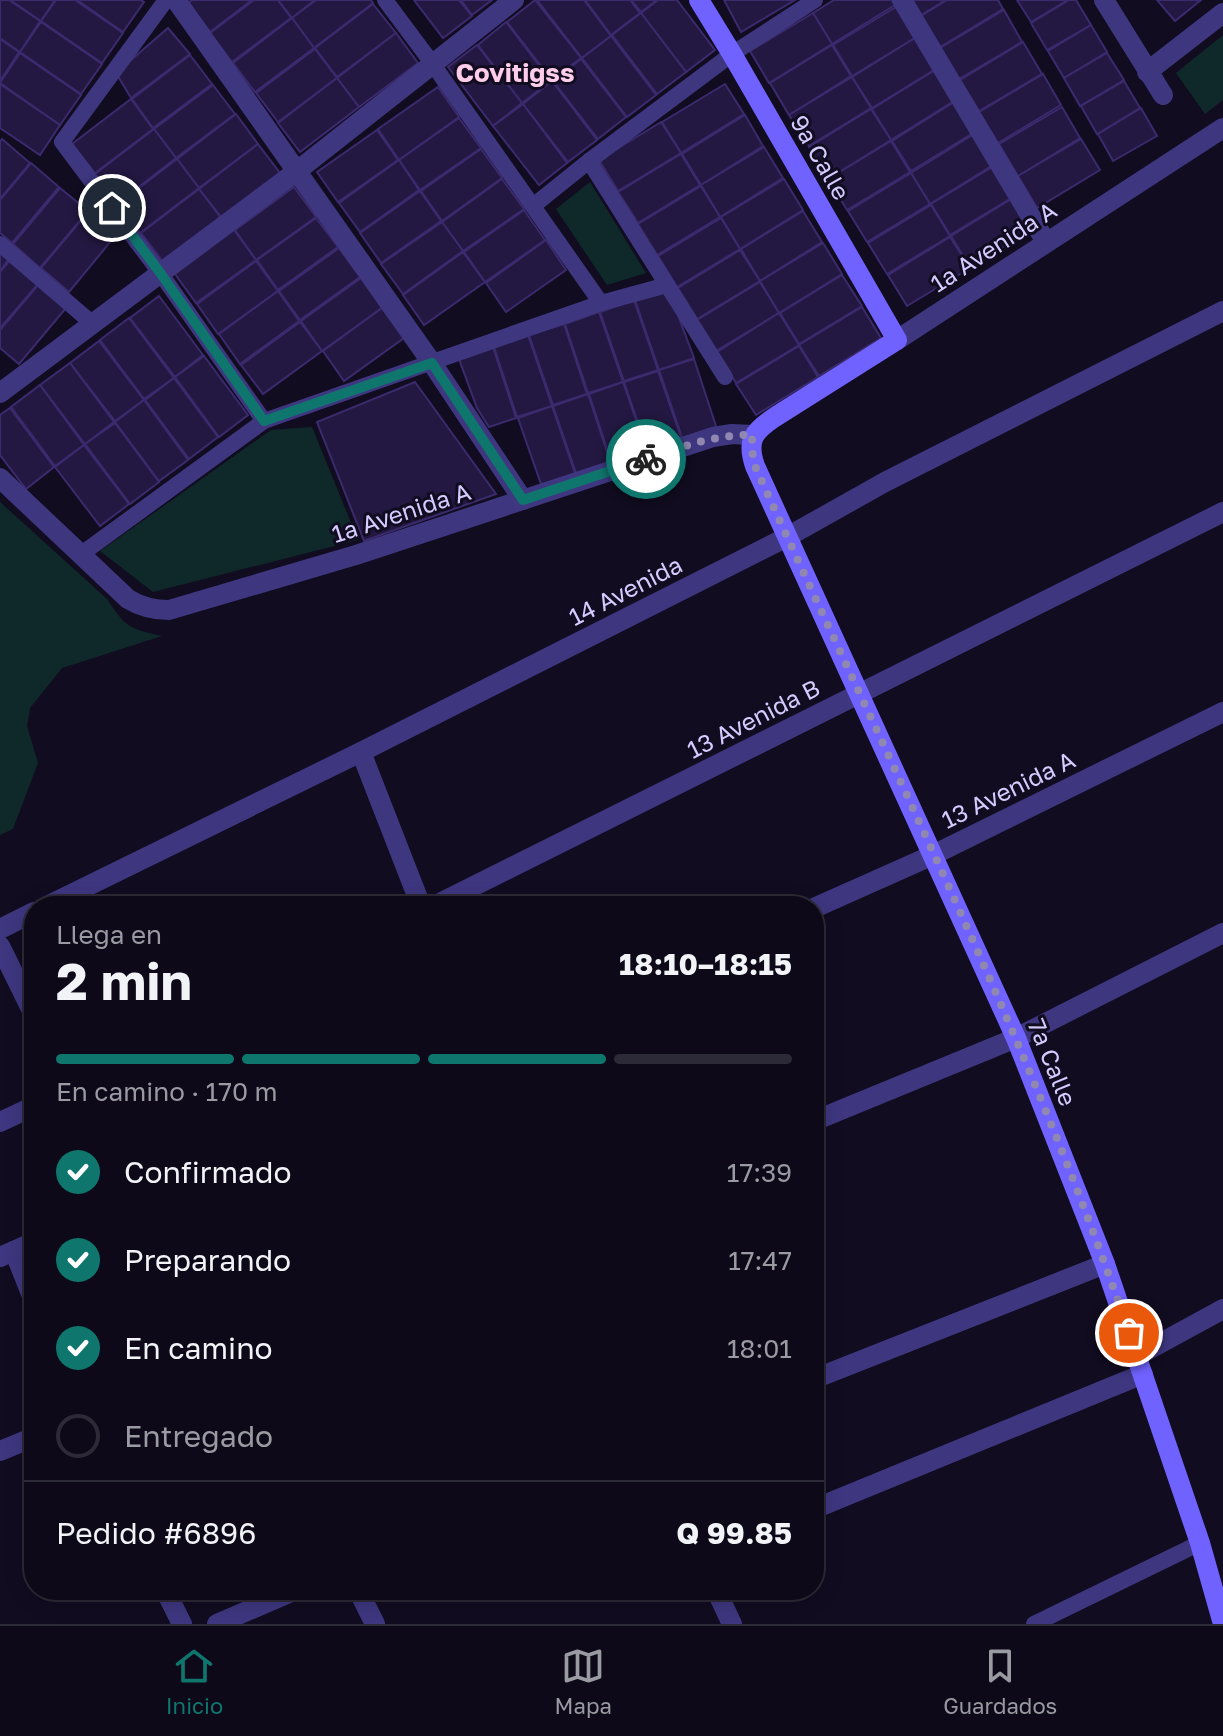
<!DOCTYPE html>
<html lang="es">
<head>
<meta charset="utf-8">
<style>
	body { margin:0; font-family:"Golos Text",sans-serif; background:#161221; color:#f1f3f6; height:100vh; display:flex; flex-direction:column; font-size:30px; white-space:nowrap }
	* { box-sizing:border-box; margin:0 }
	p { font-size:26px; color:#9a9aa2 }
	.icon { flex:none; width:44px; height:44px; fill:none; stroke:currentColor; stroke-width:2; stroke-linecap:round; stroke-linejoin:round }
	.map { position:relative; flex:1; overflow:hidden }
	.sheet { position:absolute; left:24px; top:896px; width:800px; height:704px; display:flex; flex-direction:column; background:#0d0918; border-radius:32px; box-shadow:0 4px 20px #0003,0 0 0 2px #2d2a37 }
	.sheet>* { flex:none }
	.pin { position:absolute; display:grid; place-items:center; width:68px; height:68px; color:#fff; margin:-34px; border:4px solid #fff; border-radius:50%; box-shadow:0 2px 8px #0007 }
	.courier { position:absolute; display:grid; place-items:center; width:80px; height:80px; margin:-40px; border:6px solid #0f766e; border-radius:50%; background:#fff; color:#222; box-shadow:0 2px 10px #0007 }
	.head em { font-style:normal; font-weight:700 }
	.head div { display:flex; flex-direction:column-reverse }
	.head { display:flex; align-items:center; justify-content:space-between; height:136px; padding:0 32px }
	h1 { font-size:52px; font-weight:700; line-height:60px }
	.bar { display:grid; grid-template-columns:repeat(4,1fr); gap:12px 8px; align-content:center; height:96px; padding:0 32px }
	.bar i { height:10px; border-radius:6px; background:#2d2a37 }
	.bar .on { background:#0f766e }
	.bar p { grid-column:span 4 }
	.line { display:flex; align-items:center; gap:20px; padding:0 32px; border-top:2px solid #2d2a37 }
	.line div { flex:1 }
	ol { padding:0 32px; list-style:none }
	li { display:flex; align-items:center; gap:24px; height:88px }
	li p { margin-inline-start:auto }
	li .icon { padding:8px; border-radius:50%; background:#0f766e; color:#fff; stroke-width:4 }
	li:last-child { color:#9a9aa2 }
	li i { width:44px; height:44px; border:4px solid #2d2a37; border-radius:50% }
	.tabs { display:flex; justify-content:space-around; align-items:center; height:112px; border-top:2px solid #2d2a37; background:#0d0918; font-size:22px; color:#9a9aa2 }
	.tabs a { display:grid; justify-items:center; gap:4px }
	.tabs .on { color:#0f766e }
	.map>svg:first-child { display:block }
	.green { fill:#0f292a }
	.building { fill:#231841; stroke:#3b2a6d; stroke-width:2 }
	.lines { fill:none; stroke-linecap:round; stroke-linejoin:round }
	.service { stroke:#3e3780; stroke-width:16 }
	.minor { stroke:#3e3780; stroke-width:20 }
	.tertiary { stroke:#3e3780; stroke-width:20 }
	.secondary { stroke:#7062ff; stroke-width:20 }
	.done { stroke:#9088b1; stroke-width:8; stroke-dasharray:0 14.4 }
	.route { stroke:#0f766e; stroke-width:10 }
	.labels { text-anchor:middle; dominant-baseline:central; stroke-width:6; stroke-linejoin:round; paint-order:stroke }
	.street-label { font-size:24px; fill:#d4cbff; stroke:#110c20 }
	.neighbourhood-label { font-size:26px; font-weight:bold; fill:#ffcdea; stroke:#110c20 }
</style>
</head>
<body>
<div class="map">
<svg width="1223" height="1624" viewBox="0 0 1223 1624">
	<rect width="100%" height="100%" fill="#110c20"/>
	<!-- green -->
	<g class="green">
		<path d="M1223,35V100L1205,114L1176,73Z"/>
		<path d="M590,182L646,273L607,285L556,209Z"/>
		<path d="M312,427L358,540L153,592L100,551L271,430Z"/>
		<path d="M0,502L107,599C125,627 130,629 162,636L62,668L30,708L27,726L38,763L13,829L0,835Z"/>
	</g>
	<!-- building -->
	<g class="building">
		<path d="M0,0H9L40,21L20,52L0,38Z"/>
		<path d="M10,0H55L41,21Z"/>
		<path d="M56,0H75L123,33L102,63L41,21Z"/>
		<path d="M77,0H141L144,2L123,32Z"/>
		<path d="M192,0H252L210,32L188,3Z"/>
		<path d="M254,0H278L291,18L232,62L210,33Z"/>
		<path d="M278,0H315L292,18Z"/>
		<path d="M316,0H371L373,3L314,48L292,18Z"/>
		<path d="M414,0H459L472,16L443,38Z"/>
		<path d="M461,0H492L472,15Z"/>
		<path d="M535,0L581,58L552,80L507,22Z"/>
		<path d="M537,0H584L611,36L582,58Z"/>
		<path d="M585,0H630L640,13L611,35Z"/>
		<path d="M631,0H657L641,12Z"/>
		<path d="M658,0H677L715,50L686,72L641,13Z"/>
		<path d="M724,0H795L741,32Z"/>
		<path d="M834,0H892L895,5L832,44L813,13Z"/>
		<path d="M912,0H946L921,15Z"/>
		<path d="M947,0H998L1003,9L940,47L921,16Z"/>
		<path d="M1017,0H1068L1031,22Z"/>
		<path d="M1069,0H1076L1091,25L1047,50L1031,23Z"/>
		<path d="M1157,0H1201L1175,21Z"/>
		<path d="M373,4L396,33L337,77L315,48Z"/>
		<path d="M896,7L915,38L852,76L833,45Z"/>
		<path d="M1004,10L1022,42L959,79L940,48Z"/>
		<path d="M641,13L686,72L657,94L612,35Z"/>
		<path d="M813,13L832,44L769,83L750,51Z"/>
		<path d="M292,18L314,48L255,92L233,63Z"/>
		<path d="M41,22L102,64L81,94L20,52Z"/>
		<path d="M506,22L551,81L522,103L478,45Z"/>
		<path d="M1091,25L1107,52L1064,78L1048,51Z"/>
		<path d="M168,28L190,54L131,98L116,73Z"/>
		<path d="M396,33L418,63L359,107L337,78Z"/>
		<path d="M611,36L656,95L627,117L582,58Z"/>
		<path d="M915,38L934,70L872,108L852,77Z"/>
		<path d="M0,39L19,52L0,81Z"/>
		<path d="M1023,42L1042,74L979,111L960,80Z"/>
		<path d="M477,45L522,103L493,126L448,67Z"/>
		<path d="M832,45L851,76L789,115L770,83Z"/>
		<path d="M315,49L337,78L278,122L256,93Z"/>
		<path d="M20,53L81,95L60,125L0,83Z"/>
		<path d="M1107,53L1124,80L1080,106L1064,78Z"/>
		<path d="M190,55L212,84L153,128L132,99Z"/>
		<path d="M581,59L626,117L598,139L553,81Z"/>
		<path d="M935,70L954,101L891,140L872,109Z"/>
		<path d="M1043,74L1061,105L998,143L979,112Z"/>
		<path d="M852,77L871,108L809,146L789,115Z"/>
		<path d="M337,78L359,107L300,152L278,123Z"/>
		<path d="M552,81L597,140L568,162L523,104Z"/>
		<path d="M1124,81L1140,108L1097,134L1081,106Z"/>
		<path d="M0,84L60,125L40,155L0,128Z"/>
		<path d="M725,84L744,114L681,153L662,122Z"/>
		<path d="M213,85L235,114L176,158L154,129Z"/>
		<path d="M438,87L459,117L399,160L378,129Z"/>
		<path d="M131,99L153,129L95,173L72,144Z"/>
		<path d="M954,102L973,133L911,171L892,141Z"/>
		<path d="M523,104L567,163L539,185L493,126Z"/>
		<path d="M1062,107L1080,138L1018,176L999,144Z"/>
		<path d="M1141,108L1157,136L1113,161L1098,134Z"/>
		<path d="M871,109L891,140L828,179L809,147Z"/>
		<path d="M236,114L258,144L199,188L177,159Z"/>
		<path d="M745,115L763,146L701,185L682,154Z"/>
		<path d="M459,118L481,148L420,190L399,160Z"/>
		<path d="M661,122L681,153L618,191L599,160Z"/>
		<path d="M154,129L176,158L118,203L95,174Z"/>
		<path d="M377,130L398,160L338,202L317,172Z"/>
		<path d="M974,134L993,165L930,204L911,173Z"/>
		<path d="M2,139L30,163L0,199V142Z"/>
		<path d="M1081,139L1100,170L1037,208L1018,176Z"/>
		<path d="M891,141L910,172L847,210L828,179Z"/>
		<path d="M258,144L280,173L222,218L199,189Z"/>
		<path d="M764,147L783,178L720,217L701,185Z"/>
		<path d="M481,149L502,178L442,221L421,191Z"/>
		<path d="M681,154L700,185L638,223L618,192Z"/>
		<path d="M177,159L199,188L140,233L118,204Z"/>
		<path d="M399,160L419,190L360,232L339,203Z"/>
		<path d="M31,163L59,187L12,243L0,233V200Z"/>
		<path d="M994,166L1013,197L950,235L931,204Z"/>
		<path d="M911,173L930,204L867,242L848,211Z"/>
		<path d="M502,179L524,209L463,251L442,222Z"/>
		<path d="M784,179L803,210L740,249L721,217Z"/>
		<path d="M701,186L720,217L657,255L638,224Z"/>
		<path d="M294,187L316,217L256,260L235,230Z"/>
		<path d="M60,188L88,211L40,268L13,244Z"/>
		<path d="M199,189L221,218L163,262L141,233Z"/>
		<path d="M420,191L441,221L381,263L360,233Z"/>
		<path d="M1013,198L1033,229L970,267L951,236Z"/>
		<path d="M931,205L950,236L887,274L868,243Z"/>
		<path d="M524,210L545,240L485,282L464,252Z"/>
		<path d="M803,211L822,242L760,281L741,249Z"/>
		<path d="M88,212L116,235L69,292L41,268Z"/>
		<path d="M316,218L338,247L278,290L257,260Z"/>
		<path d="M721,218L740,249L677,287L658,256Z"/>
		<path d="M442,222L463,251L403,294L381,264Z"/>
		<path d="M234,230L256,260L196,303L175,274Z"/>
		<path d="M950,237L970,268L907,306L888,275Z"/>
		<path d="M546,240L566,270L506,312L486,283Z"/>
		<path d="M823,243L842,274L779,313L760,281Z"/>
		<path d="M339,248L360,277L300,320L279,291Z"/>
		<path d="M740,250L760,281L697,319L678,288Z"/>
		<path d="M0,252L9,259L0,271Z"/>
		<path d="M463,252L485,282L424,325L403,295Z"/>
		<path d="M10,260L38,284L0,328V272Z"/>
		<path d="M256,261L278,291L218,334L197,304Z"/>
		<path d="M842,275L862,306L799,344L780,313Z"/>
		<path d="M361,278L382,308L322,351L301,321Z"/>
		<path d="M760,282L779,313L716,351L697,320Z"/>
		<path d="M39,284L66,308L19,364L0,348V330Z"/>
		<path d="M665,290L673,302L694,358L659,370L635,300Z"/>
		<path d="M278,291L299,321L240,364L219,334Z"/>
		<path d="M159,296L203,355L175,377L130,318Z"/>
		<path d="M634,300L658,370L624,381L600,312Z"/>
		<path d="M862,307L881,338L819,376L799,345Z"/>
		<path d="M382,308L404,338L344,381L323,351Z"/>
		<path d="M599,312L623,382L588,393L565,324Z"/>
		<path d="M779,313L799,345L736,383L717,352Z"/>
		<path d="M129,318L174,378L144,399L100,340Z"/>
		<path d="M300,322L322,351L263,394L241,365Z"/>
		<path d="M564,324L587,394L553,405L529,335Z"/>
		<path d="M528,335L552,406L517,417L494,347Z"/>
		<path d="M99,341L144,400L115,421L70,363Z"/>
		<path d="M799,346L818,377L756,415L736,384Z"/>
		<path d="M493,347L516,418L489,427L477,408L459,359Z"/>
		<path d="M204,356L248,415L219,437L175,377Z"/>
		<path d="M694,359L717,429L683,440L659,370Z"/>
		<path d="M70,363L114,422L85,444L40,385Z"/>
		<path d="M658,371L682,440L648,452L624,382Z"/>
		<path d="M174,378L218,437L189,459L145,400Z"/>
		<path d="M415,382L496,494L364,541L317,422Z"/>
		<path d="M623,382L647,452L612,464L589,394Z"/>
		<path d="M40,385L84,445L55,466L11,407Z"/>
		<path d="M588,394L611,464L577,476L553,406Z"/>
		<path d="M144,400L188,460L159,481L115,422Z"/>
		<path d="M552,406L576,476L542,487L518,418Z"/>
		<path d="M10,408L54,467L26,489L0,455V415Z"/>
		<path d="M115,423L159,482L130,504L85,444Z"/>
		<path d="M84,445L129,504L100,526L55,467Z"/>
	</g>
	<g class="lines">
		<!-- service -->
		<g class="service">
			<path d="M166,0L62,142L161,274L264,421"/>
			<path d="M385,0L432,63L601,303"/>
			<path d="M589,161L725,377"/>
			<path d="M533,206L589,161L732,54L815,0"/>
			<path d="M0,244L93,324"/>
			<path d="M80,555L264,421L601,303L667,285"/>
			<path d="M1034,1624L1200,1543"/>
		</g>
		<!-- minor -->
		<g class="minor">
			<path d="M176,0L432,363L523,500"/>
			<path d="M902,0L1046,242"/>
			<path d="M1104,0L1163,95"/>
			<path d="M1147,72L1223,13"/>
			<path d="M0,393L297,171L514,0"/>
			<path d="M0,478L128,599C141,607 153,610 169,610L356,555L713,437L732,434L753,435"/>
			<path d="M361,752L421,906"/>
			<path d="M933,855L1223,712"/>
			<path d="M47,906L361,752L787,537L885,482L1223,311"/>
			<path d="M434,906L1223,512"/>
			<path d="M0,929L34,912"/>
			<path d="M0,946L34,1015"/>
			<path d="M814,1121L1016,1038L1223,933"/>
			<path d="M0,1122L34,1106"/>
			<path d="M14,1251L34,1301"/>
			<path d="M1137,1356L1223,1309"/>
			<path d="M814,1379L1105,1264"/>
			<path d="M0,1451L34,1437"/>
			<path d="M814,1509L1143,1374"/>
			<path d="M165,1590L182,1624"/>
			<path d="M358,1590L375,1624"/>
			<path d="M716,1590L732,1624"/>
			<path d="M217,1624L296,1590"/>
		</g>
		<!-- tertiary -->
		<g class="tertiary">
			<path d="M897,340L1223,128"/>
			<path d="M814,908L933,855"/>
			<path d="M0,1257L34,1242"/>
		</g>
		<!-- secondary -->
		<path class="secondary" d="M699,0L732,54L897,340L775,417C754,431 746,440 755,466L1016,1038L1105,1264L1200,1543L1223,1624"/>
	</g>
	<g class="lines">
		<!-- done -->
		<path class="done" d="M646,459C682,447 715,434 753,435L751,445L755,466C884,753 1028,1034 1129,1333"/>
		<!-- route -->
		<path class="route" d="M112,208L161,274L264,421L432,363L523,500L646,459"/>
	</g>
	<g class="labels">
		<!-- street labels -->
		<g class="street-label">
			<text transform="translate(821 157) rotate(60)">9a Calle</text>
			<text transform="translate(993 246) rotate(-33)">1a Avenida A</text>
			<text transform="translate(401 512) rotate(-18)">1a Avenida A</text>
			<text transform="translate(625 590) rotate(-27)">14 Avenida</text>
			<text transform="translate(753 718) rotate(-27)">13 Avenida B</text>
			<text transform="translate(1008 789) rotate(-26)">13 Avenida A</text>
			<text transform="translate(1053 1062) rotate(68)">7a Calle</text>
		</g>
		<!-- neighbourhood labels -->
		<g class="neighbourhood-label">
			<text x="515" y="72">Covitigss</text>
		</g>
	</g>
</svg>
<div class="pin" style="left:1129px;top:1333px;background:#ea580c"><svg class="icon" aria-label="bag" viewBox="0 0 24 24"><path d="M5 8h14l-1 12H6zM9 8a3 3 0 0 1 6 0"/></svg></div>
<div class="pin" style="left:112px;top:208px;background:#1f2937"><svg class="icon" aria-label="home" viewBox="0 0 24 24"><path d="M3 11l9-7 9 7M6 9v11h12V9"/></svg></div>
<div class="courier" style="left:646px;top:459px"><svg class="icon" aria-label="bike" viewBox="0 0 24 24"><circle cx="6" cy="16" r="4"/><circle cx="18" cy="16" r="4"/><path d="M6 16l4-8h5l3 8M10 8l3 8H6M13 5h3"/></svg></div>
<section class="sheet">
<div class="head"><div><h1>2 min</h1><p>Llega en</p></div><em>18:10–18:15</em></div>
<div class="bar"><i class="on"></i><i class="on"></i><i class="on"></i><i></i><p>En camino · 170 m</p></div>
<ol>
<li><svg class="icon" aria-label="check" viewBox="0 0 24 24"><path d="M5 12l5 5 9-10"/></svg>Confirmado<p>17:39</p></li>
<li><svg class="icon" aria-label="check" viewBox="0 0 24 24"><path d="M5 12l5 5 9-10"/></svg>Preparando<p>17:47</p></li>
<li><svg class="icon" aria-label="check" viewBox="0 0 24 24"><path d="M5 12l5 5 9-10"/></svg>En camino<p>18:01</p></li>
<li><i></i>Entregado</li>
</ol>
<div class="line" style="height:104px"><div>Pedido #6896</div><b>Q 99.85</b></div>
</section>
</div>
<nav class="tabs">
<a class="on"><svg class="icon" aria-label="home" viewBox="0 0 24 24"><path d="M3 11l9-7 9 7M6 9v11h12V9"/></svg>Inicio</a>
<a><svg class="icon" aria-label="map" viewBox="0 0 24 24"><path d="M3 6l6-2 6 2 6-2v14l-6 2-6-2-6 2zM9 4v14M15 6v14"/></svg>Mapa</a>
<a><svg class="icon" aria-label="saved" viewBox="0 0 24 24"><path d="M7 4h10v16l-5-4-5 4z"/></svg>Guardados</a>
</nav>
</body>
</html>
